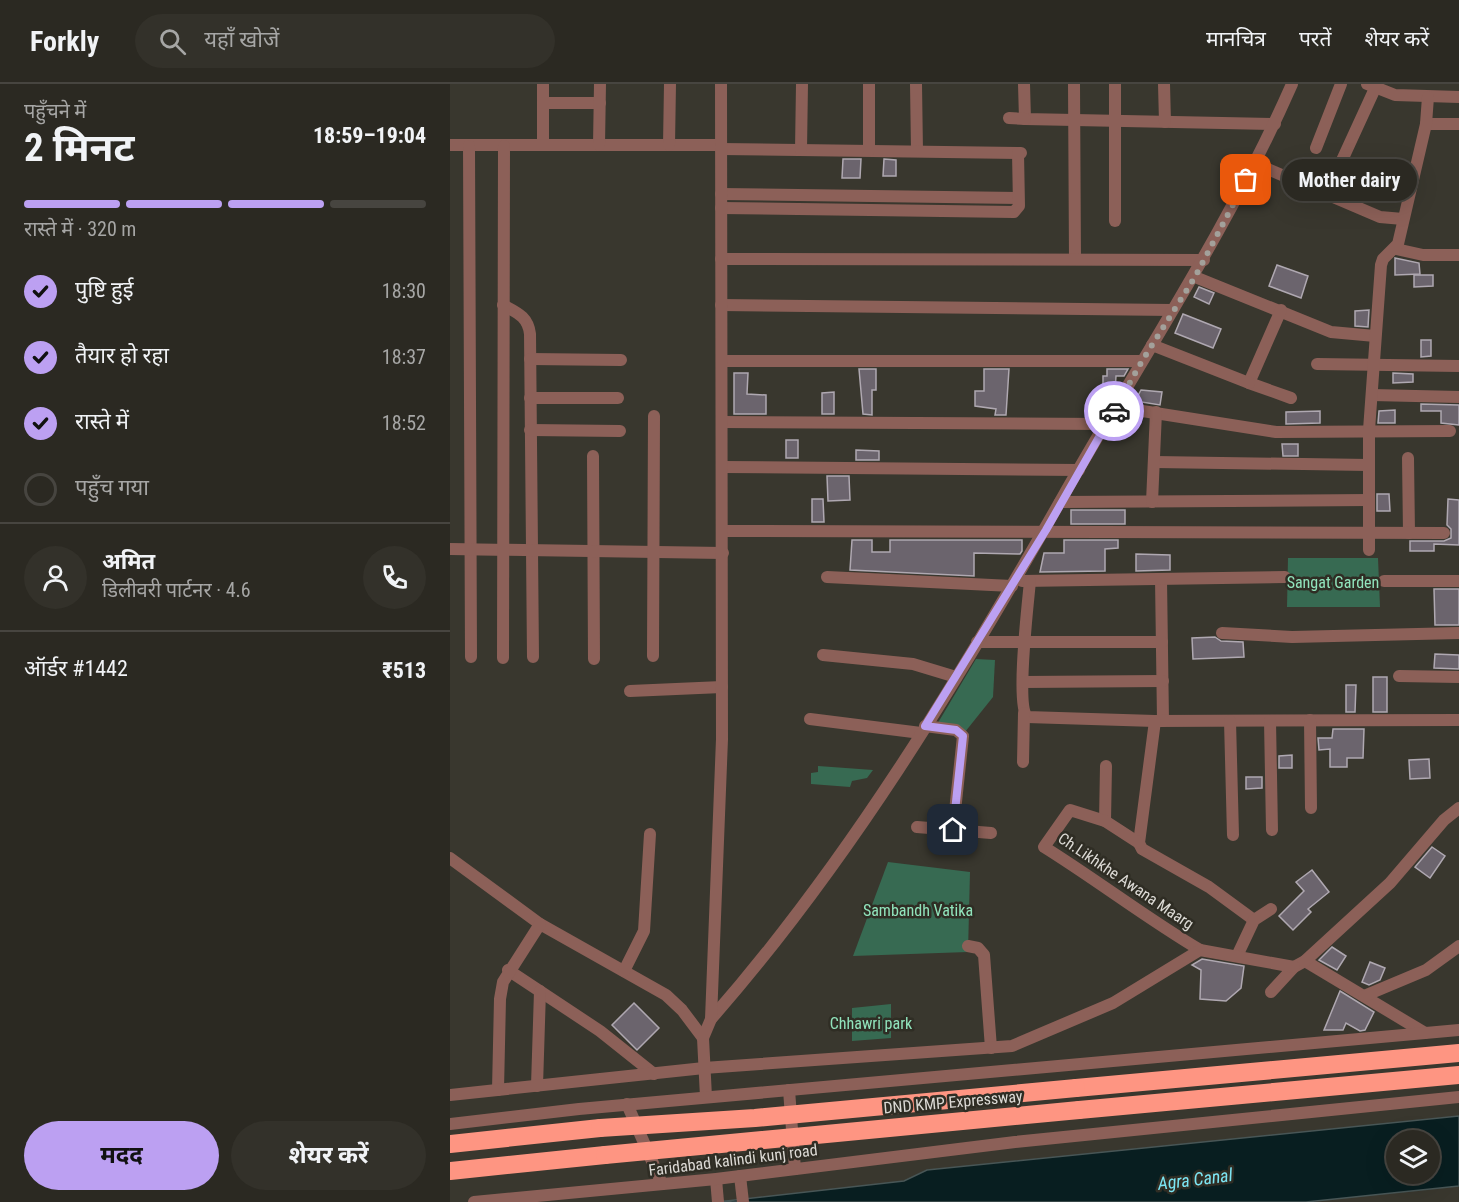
<!DOCTYPE html>
<html lang="hi">
<head>
<meta charset="utf-8">
<style>
	body { margin:0; font-family:"Roboto Condensed","Noto Sans Devanagari",sans-serif; background:#33312a; color:#f1f3f6; height:100vh; display:flex; flex-direction:column; font-size:22px; white-space:nowrap }
	* { box-sizing:border-box; margin:0 }
	p { font-size:20px; color:#a6a6a5 }
	.icon { flex:none; width:33px; height:33px; fill:none; stroke:currentColor; stroke-width:2; stroke-linecap:round; stroke-linejoin:round }
	.map { position:relative; flex:1; overflow:hidden }
	.sheet { display:flex; flex-direction:column; background:#2b2922; width:450px }
	.sheet>* { flex:none }
	.fabs { position:absolute; left:936px; top:1046px; display:grid; gap:12px }
	.fabs a { display:grid; place-items:center; width:54px; height:54px; border-radius:50%; background:#2b2922; box-shadow:0 6px 24px #0002,0 0 0 2px #474540; font-size:30px }
	.pin { position:absolute; display:grid; place-items:center; width:51px; height:51px; color:#fff; margin:-26px; border-radius:12px; box-shadow:0 3px 9px #0006 }
	.courier { position:absolute; display:grid; place-items:center; width:60px; height:60px; margin:-30px; border:4px solid #bca0f2; border-radius:50%; background:#fff; color:#222; box-shadow:0 2px 8px #0007 }
	.bubble { position:absolute; height:42px; border-radius:21px; background:#2b2922; box-shadow:0 6px 24px #0002,0 0 0 2px #474540; font-size:20px; font-weight:700; line-height:42px; text-align:center }
	.summary em { font-style:normal; font-weight:700 }
	.summary div { display:flex; flex-direction:column-reverse }
	.summary { display:flex; align-items:center; justify-content:space-between; height:102px; padding:0 24px }
	h1 { font-size:39px; font-weight:700; line-height:45px }
	.bar { display:grid; grid-template-columns:repeat(4,1fr); gap:9px 6px; align-content:center; height:72px; padding:0 24px }
	.bar i { height:8px; border-radius:4px; background:#474540 }
	.bar .on { background:#bca0f2 }
	.bar p { grid-column:span 4 }
	.line { display:flex; align-items:center; gap:15px; padding:0 24px; border-top:2px solid #474540 }
	.line div { flex:1 }
	.round { display:grid; place-items:center; flex:none; width:63px; height:63px; border-radius:32px; background:#33312a }
	ol { padding:0 24px; list-style:none }
	li { display:flex; align-items:center; gap:18px; height:66px }
	li p { margin-inline-start:auto }
	li .icon { padding:6px; border-radius:50%; background:#bca0f2; color:#111; stroke-width:4 }
	li:last-child { color:#a6a6a5 }
	li i { width:33px; height:33px; border:3px solid #474540; border-radius:50% }
	.button { display:flex; gap:12px; margin-top:auto; padding:12px 24px }
	.button a { flex:1; height:69px; border-radius:36px; background:#bca0f2; color:#111; font-size:24px; font-weight:700; line-height:69px; text-align:center }
	.button a+a { background:#33312a; color:#f1f3f6 }
	header { display:flex; align-items:center; gap:36px; box-sizing:border-box; height:84px; padding:0 30px; background:#2b2922; border-bottom:2px solid #474540 }
	header strong { font-size:28px }
	nav { display:flex; gap:33px; margin-inline-start:auto; font-size:21px }
	.search { width:420px; height:54px; background:#33312a; display:flex; align-items:center; gap:15px; box-sizing:border-box; padding:0 21px; border-radius:33px; color:#a6a6a5; font-size:22px }
	main { display:flex; flex:1; min-height:0 }
	.map>svg:first-child { display:block }
	.green { fill:#376a52 }
	.water { fill:#081e20; stroke:#485656; stroke-width:1.5; fill-rule:evenodd }
	.building { fill:#6b646d; stroke:#afa8b1; stroke-width:1.5 }
	.lines { fill:none; stroke-linecap:round; stroke-linejoin:round }
	.minor { stroke:#8c6058; stroke-width:12 }
	.highway { stroke:#fe9582; stroke-width:18 }
	.highway-bridge { stroke:#fe9582; stroke-width:18 }
	.done { stroke:#a3a19b; stroke-width:6; stroke-dasharray:0 10.8 }
	.route { stroke:#bca0f2; stroke-width:8 }
	.labels { text-anchor:middle; dominant-baseline:central; stroke-width:5; stroke-linejoin:round; paint-order:stroke }
	.park-label { font-size:16px; fill:#91e4bc; stroke:#2f2d24 }
	.street-label { font-size:16px; fill:#dcdad5; stroke:#2f2d24 }
	.water-label { font-size:18px; font-style:italic; fill:#7ce5f3; stroke:#2f2d24 }
</style>
</head>
<body>
<header>
<strong>Forkly</strong>
<div class="search"><svg class="icon" aria-label="search" viewBox="0 0 24 24"><circle cx="10" cy="10" r="6"/><path d="M15 15l6 6"/></svg>यहाँ खोजें</div>
<nav><a>मानचित्र</a><a>परतें</a><a>शेयर करें</a></nav>
</header>
<main>
<section class="sheet">
<div class="summary"><div><h1>2 मिनट</h1><p>पहुँचने में</p></div><em>18:59–19:04</em></div>
<div class="bar"><i class="on"></i><i class="on"></i><i class="on"></i><i></i><p>रास्ते में · 320 m</p></div>
<ol>
<li><svg class="icon" aria-label="check" viewBox="0 0 24 24"><path d="M5 12l5 5 9-10"/></svg>पुष्टि हुई<p>18:30</p></li>
<li><svg class="icon" aria-label="check" viewBox="0 0 24 24"><path d="M5 12l5 5 9-10"/></svg>तैयार हो रहा<p>18:37</p></li>
<li><svg class="icon" aria-label="check" viewBox="0 0 24 24"><path d="M5 12l5 5 9-10"/></svg>रास्ते में<p>18:52</p></li>
<li><i></i>पहुँच गया</li>
</ol>
<div class="line" style="height:108px"><a class="round"><svg class="icon" aria-label="person" viewBox="0 0 24 24"><circle cx="12" cy="8" r="4"/><path d="M4 21q1-7 8-7t8 7"/></svg></a><div><b>अमित</b><p>डिलीवरी पार्टनर · 4.6</p></div><a class="round"><svg class="icon" aria-label="phone" viewBox="0 0 24 24"><path d="M5 4h4l2 5-3 2q2 4 5 5l2-3 5 2v4C11 20 4 13 5 4z"/></svg></a></div>
<div class="line" style="height:78px"><div>ऑर्डर #1442</div><b>₹513</b></div>
<div class="button"><a>मदद</a><a>शेयर करें</a></div>
</section>
<div class="map">
<svg width="1009" height="1118" viewBox="0 0 1009 1118">
	<rect width="100%" height="100%" fill="#39372e"/>
	<!-- green -->
	<g class="green">
		<path d="M838,474H928L930,523H837Z"/>
		<path d="M526,575L545,576L543,613L515,648L486,642Z"/>
		<path d="M368,682L423,686L417,694L402,697L400,703L361,700V689L368,688Z"/>
		<path d="M438,778L520,788L518,868L403,872Z"/>
		<path d="M441,920V954L402,957V924Z"/>
	</g>
	<!-- water -->
	<path class="water" d="M1009,1032V1102L856,1118H267L454,1097L477,1086ZM946,1056H980V1089H946Z"/>
	<!-- building -->
	<g class="building">
		<path d="M393,75H411L410,94H392Z"/>
		<path d="M434,75L446,76V92H433Z"/>
		<path d="M945,174L969,179L970,190L945,191Z"/>
		<path d="M827,181L858,192L851,214L819,202Z"/>
		<path d="M964,191H983V202L964,203Z"/>
		<path d="M749,203L764,209L759,220L744,213Z"/>
		<path d="M919,226L918,243L905,242V227Z"/>
		<path d="M733,230L771,245L763,264L725,249Z"/>
		<path d="M971,256H981V272L971,273Z"/>
		<path d="M409,285H426V306H422V331L413,330Z"/>
		<path d="M534,285H559L556,331H545L546,325L525,322V307H534Z"/>
		<path d="M657,285H678L674,292H666L665,307H653V292H657Z"/>
		<path d="M284,289H298L297,310L316,311V330H284Z"/>
		<path d="M943,289L963,290V298L943,299Z"/>
		<path d="M691,306L712,308L710,321L685,317Z"/>
		<path d="M384,308V330H372V309Z"/>
		<path d="M971,320L1009,321V341L991,339V327H971Z"/>
		<path d="M945,326V339H928L929,327Z"/>
		<path d="M870,327V339L836,340V328Z"/>
		<rect x="336" y="356" width="12" height="18"/>
		<path d="M832,360H848V372H833Z"/>
		<path d="M406,366L429,367V376H406Z"/>
		<path d="M377,392H399L400,416L378,417Z"/>
		<path d="M927,410H939L940,427H927Z"/>
		<path d="M362,415H373L374,438H362Z"/>
		<path d="M998,415L1009,416V461L984,460V467H960V457H994L1001,454V445L997,441Z"/>
		<rect x="621" y="426" width="54" height="14"/>
		<path d="M402,456H422V468H440V456H572V467L570,470L524,469V492L400,486Z"/>
		<path d="M614,456H668V464L655,465V487L590,488L594,469H614Z"/>
		<path d="M686,470L720,471V486L686,487Z"/>
		<path d="M984,505H1009V541H985Z"/>
		<path d="M765,553L771,557L793,558L794,573L743,575L742,554Z"/>
		<path d="M985,570L1009,571V585L984,584Z"/>
		<rect x="923" y="593" width="14" height="35"/>
		<path d="M896,601H906L905,628H896Z"/>
		<path d="M883,645H914L913,674H897V683H880V665L869,666L868,654H882Z"/>
		<path d="M842,671V684H829V672Z"/>
		<path d="M979,675L980,694L960,695L959,676Z"/>
		<path d="M796,693H812V704L796,705Z"/>
		<path d="M982,763L995,772L980,794L965,783Z"/>
		<path d="M862,786L879,808L858,825L861,828L843,846L829,832L854,807L846,798Z"/>
		<path d="M882,863L896,872L887,886L869,876Z"/>
		<path d="M752,875L794,882L791,904L776,917L750,915L751,886L742,881Z"/>
		<path d="M920,878L935,884L930,896L919,901L912,898Z"/>
		<path d="M890,907L924,928L915,946L910,947L896,939L893,946H874Z"/>
		<path d="M184,919L209,944L187,966L162,941Z"/>
	</g>
	<g class="lines">
		<!-- minor -->
		<g class="minor">
			<path d="M93,0V61"/>
			<path d="M466,0L467,67"/>
			<path d="M574,0L575,35L825,40"/>
			<path d="M624,0L625,175"/>
			<path d="M714,0L715,38"/>
			<path d="M917,0L945,11L1009,13"/>
			<path d="M93,19H150"/>
			<path d="M559,34L575,35"/>
			<path d="M976,40H1009"/>
			<path d="M0,61H271"/>
			<path d="M149,61L150,0"/>
			<path d="M219,61L220,0"/>
			<path d="M19,62L21,573"/>
			<path d="M866,64L891,0"/>
			<path d="M271,65L571,69"/>
			<path d="M351,66L352,0"/>
			<path d="M419,66V0"/>
			<path d="M806,80L930,133L953,135"/>
			<path d="M877,109L927,0"/>
			<path d="M271,110L568,114"/>
			<path d="M271,124L564,128L569,122L568,69"/>
			<path d="M665,137V0"/>
			<path d="M946,165L973,171H1009"/>
			<path d="M271,175L754,176"/>
			<path d="M745,193L881,248L925,252"/>
			<path d="M53,221C68,229 78,233 80,250L83,573"/>
			<path d="M271,221L722,226"/>
			<path d="M831,226L799,299L841,314"/>
			<path d="M702,261L799,299"/>
			<path d="M80,275L171,276"/>
			<path d="M272,277H692"/>
			<path d="M867,280L1009,282"/>
			<path d="M922,311L1009,313"/>
			<path d="M80,314H168"/>
			<path d="M667,323L826,348L1000,347"/>
			<path d="M272,338L656,340"/>
			<path d="M80,346L170,347"/>
			<path d="M143,372L144,575"/>
			<path d="M958,374L959,449"/>
			<path d="M705,378L919,381"/>
			<path d="M272,383L629,386"/>
			<path d="M610,418L919,416"/>
			<path d="M702,418L706,328"/>
			<path d="M273,447L994,449"/>
			<path d="M0,465L273,469"/>
			<path d="M919,466V346L931,181L933,175L948,160L976,40L978,13"/>
			<path d="M377,493L562,502"/>
			<path d="M711,495L713,637"/>
			<path d="M572,497L835,493"/>
			<path d="M580,497C578,519 566,620 577,633L705,637L1009,636"/>
			<path d="M934,497H1009"/>
			<path d="M772,549L842,553L1009,549"/>
			<path d="M527,558H712"/>
			<path d="M373,571L463,580L506,593"/>
			<path d="M203,572L204,332"/>
			<path d="M53,574L54,62"/>
			<path d="M949,592L1009,593"/>
			<path d="M573,598L713,597"/>
			<path d="M180,607L272,603"/>
			<path d="M360,635L471,649"/>
			<path d="M860,636L861,724"/>
			<path d="M705,637L689,759L692,765L759,803L804,836"/>
			<path d="M780,637L783,751"/>
			<path d="M820,637L822,746"/>
			<path d="M475,642L506,646L513,652L503,746"/>
			<path d="M573,678L574,629"/>
			<path d="M655,737L656,682"/>
			<path d="M467,743L541,749"/>
			<path d="M689,759L655,737L620,726L594,763C647,796 696,834 750,866"/>
			<path d="M0,774L90,840L216,911L232,926L253,954"/>
			<path d="M518,862L528,864L534,871L541,964"/>
			<path d="M787,872L804,836L821,825"/>
			<path d="M855,877L975,949"/>
			<path d="M58,886L150,947L204,990"/>
			<path d="M174,887L194,847L200,750"/>
			<path d="M821,908L844,883L855,877L940,799L994,736L1009,724"/>
			<path d="M914,912L976,886L1009,862"/>
			<path d="M261,935C398,779 508,597 611,416C689,278 778,146 842,0"/>
			<path d="M87,1002L90,907"/>
			<path d="M48,1006L50,915L53,898L90,840"/>
			<path d="M339,1006L345,1085"/>
			<path d="M0,1011L254,984L562,962L663,919L750,866L844,883"/>
			<path d="M256,1013L253,954L261,935L272,655L271,0"/>
			<path d="M177,1020L212,1100"/>
			<path d="M0,1040L129,1025L1009,946"/>
			<path d="M290,1092L293,1118"/>
			<path d="M266,1095L268,1118"/>
			<path d="M24,1118L266,1095L565,1058L1009,1013"/>
		</g>
		<!-- highway -->
		<g class="highway">
			<path d="M626,1004L1009,969"/>
			<path d="M629,1026L1009,991"/>
			<path d="M0,1060L150,1044"/>
			<path d="M0,1087L155,1071"/>
		</g>
		<!-- highway-bridge -->
		<g class="highway-bridge">
			<path d="M150,1044L305,1034L626,1004"/>
			<path d="M155,1071L629,1026"/>
		</g>
	</g>
	<g class="lines">
		<!-- done -->
		<path class="done" d="M664,327L692,277L745,193L796,96"/>
		<!-- route -->
		<path class="route" d="M503,746L513,652L506,646L475,642L596,446L664,327"/>
	</g>
	<g class="labels">
		<!-- park labels -->
		<g class="park-label">
			<text x="883" y="498">Sangat Garden</text>
			<text x="468" y="826">Sambandh Vatika</text>
			<text x="421" y="939">Chhawri park</text>
		</g>
		<!-- street labels -->
		<g class="street-label">
			<text transform="translate(676 797) rotate(34)">Ch.Likhkhe Awana Maarg</text>
			<text transform="translate(503 1018) rotate(-5)">DND KMP Expressway</text>
			<text transform="translate(283 1076) rotate(-7)">Faridabad kalindi kunj road</text>
		</g>
		<!-- water labels -->
		<g class="water-label">
			<text transform="translate(745 1095) rotate(-7)">Agra Canal</text>
		</g>
	</g>
</svg>
<div class="fabs">
<a><svg class="icon" aria-label="layers" viewBox="0 0 24 24"><path d="M12 4l9 5-9 5-9-5zM3 14l9 5 9-5"/></svg></a>
</div>
<div class="pin" style="left:796px;top:96px;background:#ea580c"><svg class="icon" aria-label="bag" viewBox="0 0 24 24"><path d="M5 8h14l-1 12H6zM9 8a3 3 0 0 1 6 0"/></svg></div>
<div class="pin" style="left:503px;top:746px;background:#1f2937"><svg class="icon" aria-label="home" viewBox="0 0 24 24"><path d="M3 11l9-7 9 7M6 9v11h12V9"/></svg></div>
<div class="courier" style="left:664px;top:327px"><svg class="icon" aria-label="car" viewBox="0 0 24 24"><path d="M5 17H2v-5l4-1 3-4h7l3 4 3 1v5h-3M9 17h6M6 11h13"/><circle cx="7" cy="17" r="2"/><circle cx="17" cy="17" r="2"/></svg></div>
<div class="bubble" style="left:832px;top:75px;width:135px">Mother dairy</div>
</div>
</main>
</body>
</html>
